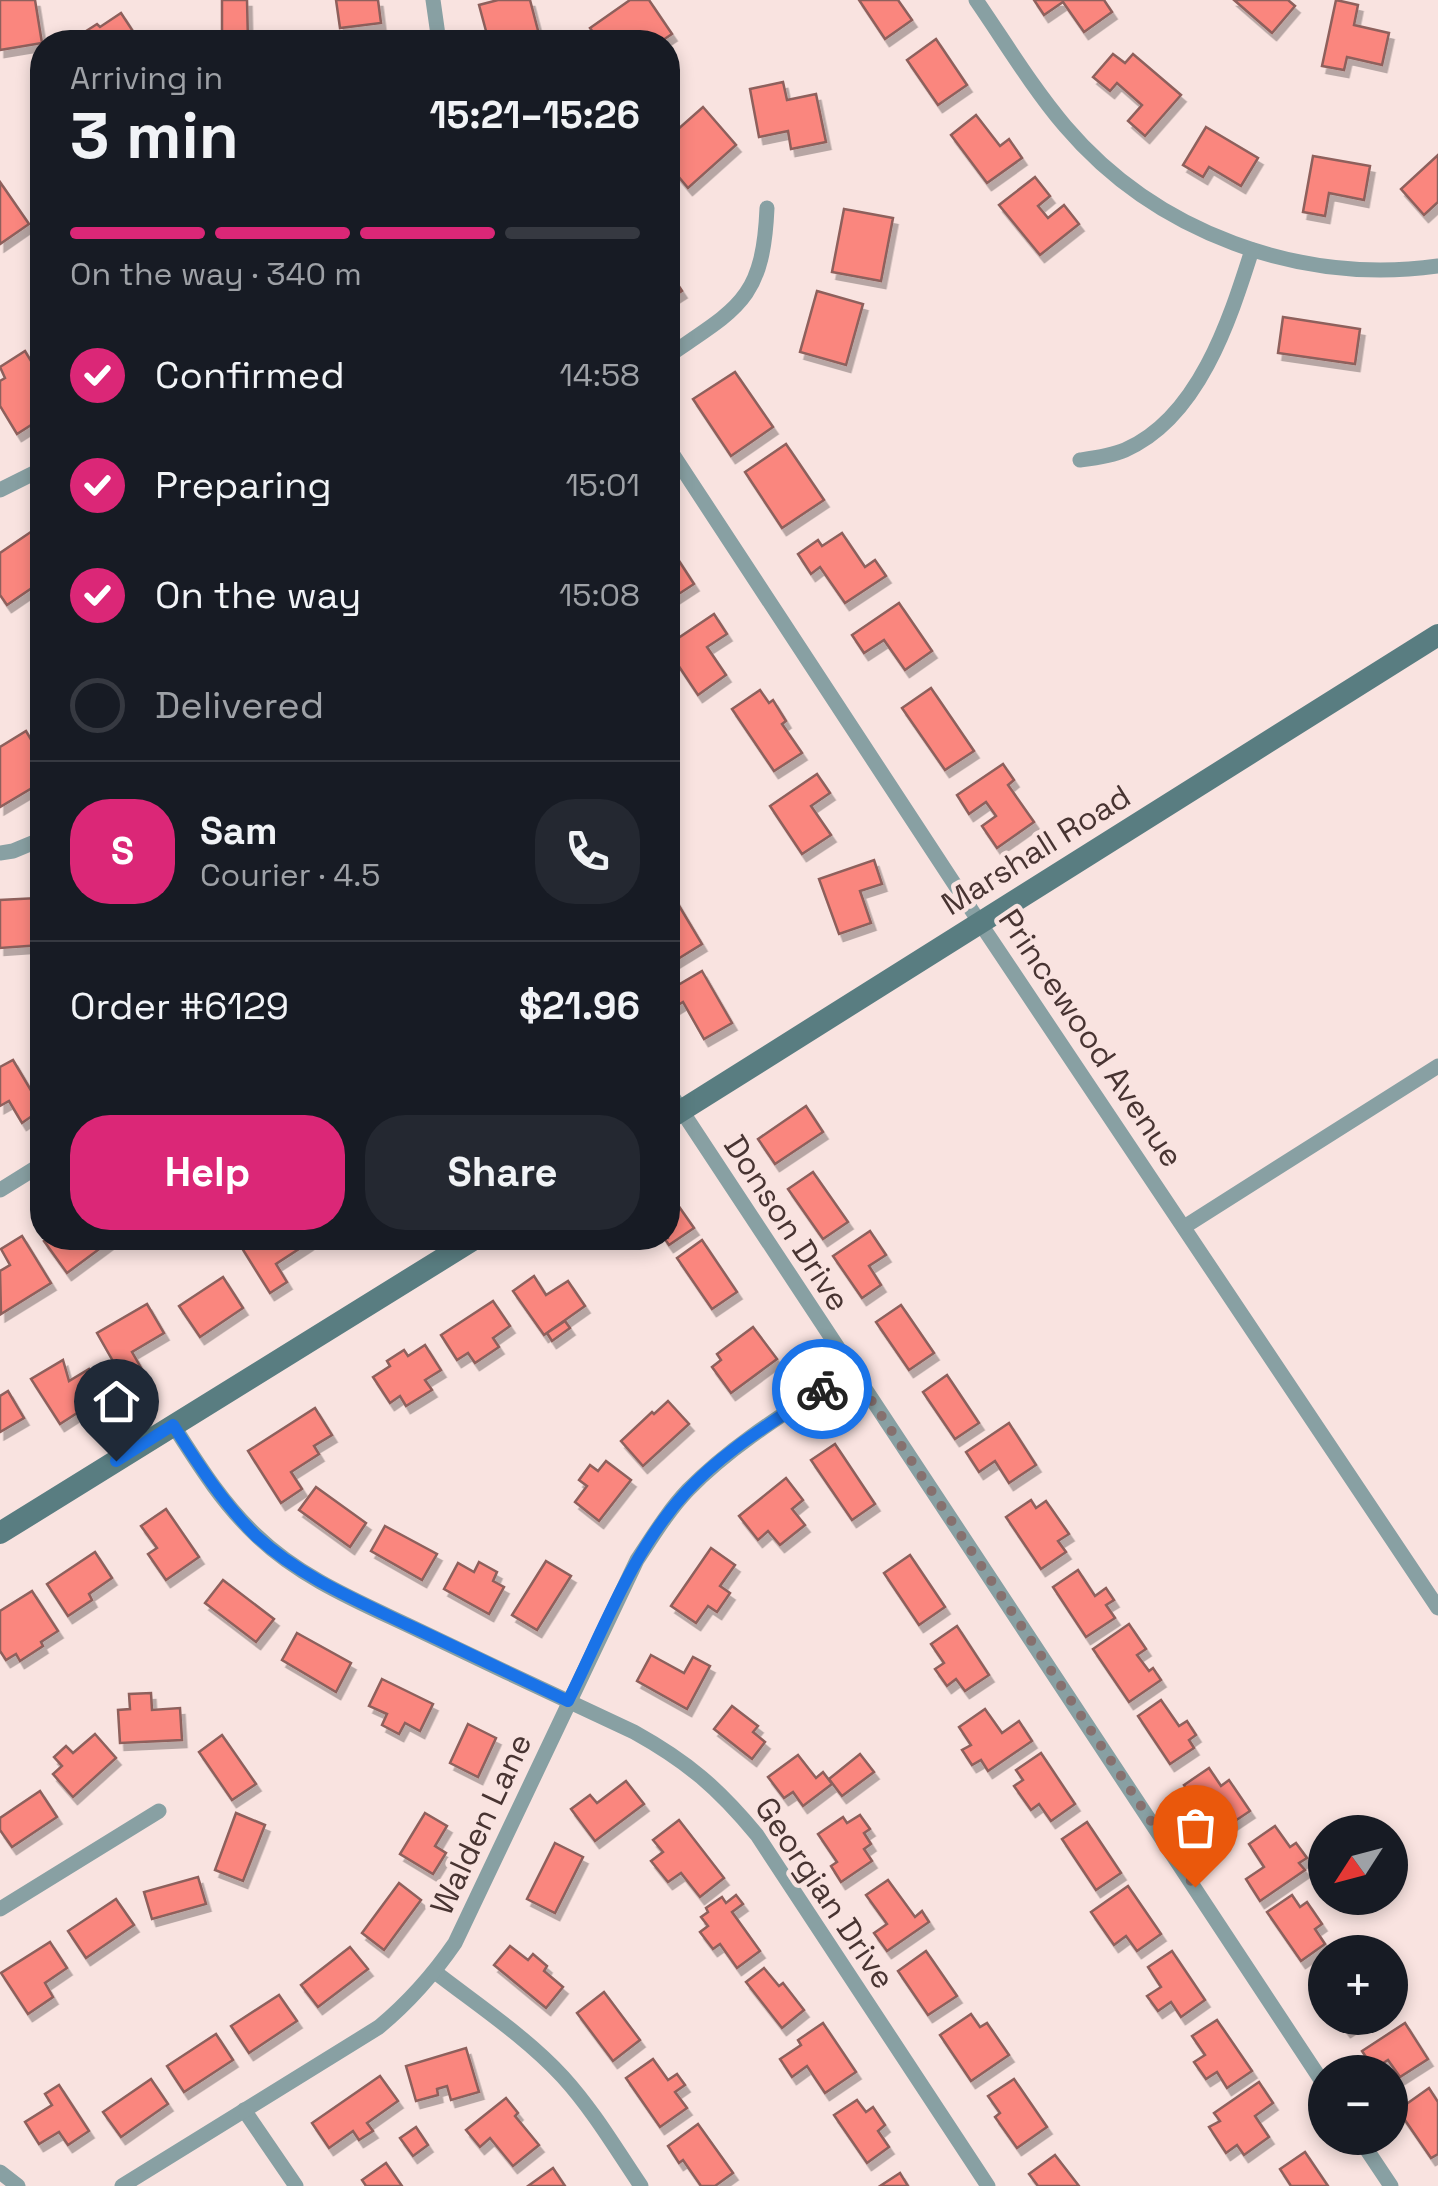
<!DOCTYPE html>
<html lang="en">
<head>
<meta charset="utf-8">
<style>
	body { margin:0; font-family:"Space Grotesk",sans-serif; background:#242831; color:#f1f3f6; height:100vh; display:flex; flex-direction:column; font-size:38px; white-space:nowrap }
	* { box-sizing:border-box; margin:0 }
	p { font-size:32px; color:#9ea1a6 }
	.icon { flex:none; width:55px; height:55px; fill:none; stroke:currentColor; stroke-width:2; stroke-linecap:round; stroke-linejoin:round }
	.map { position:relative; flex:1; overflow:hidden }
	.drawer { position:absolute; left:30px; top:30px; width:650px; height:1220px; display:flex; flex-direction:column; background:#171b24; border-radius:40px; box-shadow:0 5px 15px #0003 }
	.drawer>* { flex:none }
	.needle { width:65px; rotate:234deg }
	.fabs { position:absolute; left:1308px; top:1815px; display:grid; gap:20px }
	.fabs a { display:grid; place-items:center; width:100px; height:100px; border-radius:50%; background:#171b24; box-shadow:0 5px 15px #0003; font-size:50px }
	.pin { position:absolute; display:grid; place-items:center; width:85px; height:85px; color:#fff; margin:-102px -42px; border-radius:50% 50% 50% 0; rotate:-45deg; box-shadow:0 0 10px #0007 }
	.pin .icon { rotate:45deg }
	.courier { position:absolute; display:grid; place-items:center; width:100px; height:100px; margin:-50px; border:8px solid #1a73e8; border-radius:50%; background:#fff; color:#222; box-shadow:0 2px 12px #0007 }
	.headline em { font-style:normal; font-weight:700 }
	.headline div { display:flex; flex-direction:column-reverse }
	.headline { display:flex; align-items:center; justify-content:space-between; height:170px; padding:0 40px }
	h1 { font-size:65px; font-weight:700; line-height:75px }
	.bar { display:grid; grid-template-columns:repeat(4,1fr); gap:15px 10px; align-content:center; height:120px; padding:0 40px }
	.bar i { height:12px; border-radius:8px; background:#363941 }
	.bar .active { background:#db2777 }
	.bar p { grid-column:span 4 }
	.line { display:flex; align-items:center; gap:25px; padding:0 40px; border-top:2px solid #363941 }
	.line div { flex:1 }
	.round { display:grid; place-items:center; flex:none; width:105px; height:105px; border-radius:40px; background:#242831 }
	ol { padding:0 40px; list-style:none }
	li { display:flex; align-items:center; gap:30px; height:110px }
	li p { margin-inline-start:auto }
	li .icon { padding:10px; border-radius:50%; background:#db2777; color:#fff; stroke-width:4 }
	li:last-child { color:#9ea1a6 }
	li i { width:55px; height:55px; border:5px solid #363941; border-radius:50% }
	.action { display:flex; gap:20px; margin-top:auto; padding:20px 40px }
	.action a { flex:1; height:115px; border-radius:40px; background:#db2777; color:#fff; font-size:40px; font-weight:700; line-height:115px; text-align:center }
	.action a+a { background:#242831; color:#f1f3f6 }
	.map>svg:first-child { display:block }
	.building { fill:#fa867e; stroke:#8e605c; stroke-width:2.5; filter:url(#shadow) }
	.lines { fill:none; stroke-linecap:round; stroke-linejoin:round }
	.street { stroke:#88a0a3; stroke-width:15 }
	.secondary { stroke:#597d81; stroke-width:22 }
	.done { stroke:#86716f; stroke-width:10; stroke-dasharray:0 18 }
	.route { stroke:#1a73e8; stroke-width:12 }
	.labels { text-anchor:middle; dominant-baseline:central; stroke-width:9; stroke-linejoin:round; paint-order:stroke }
	.street-label { font-size:32px; fill:#483432; stroke:#f9e3e0 }
</style>
</head>
<body>
<div class="map">
<svg width="1438" height="2186" viewBox="0 0 1438 2186">
	<defs>
		<filter id="shadow"><feDropShadow dx="4.5" dy="7" stdDeviation="0" flood-color="#0004"/></filter>
	</defs>
	<rect width="100%" height="100%" fill="#f9e3e0"/>
	<!-- building -->
	<g class="building">
		<path d="M0,0H35L42,43L0,50Z"/>
		<path d="M222,0H247L248,42H222Z"/>
		<path d="M336,0H378L381,23L340,28Z"/>
		<path d="M498,0H530L541,42H489L479,5Z"/>
		<path d="M630,0H649L672,34L660,42H600L590,28Z"/>
		<path d="M859,0H898L912,20L885,39Z"/>
		<path d="M1034,0H1104L1112,12L1084,32L1063,2L1044,15Z"/>
		<path d="M1234,0H1288L1295,6L1272,33Z"/>
		<path d="M1336,0L1358,5L1354,25L1389,33L1382,65L1347,57L1344,70L1322,66Z"/>
		<path d="M121,13L140,42H69L97,24L100,27Z"/>
		<path d="M936,39L967,85L938,105L907,60Z"/>
		<path d="M1113,54L1125,63L1133,54L1181,95L1145,136L1128,121L1142,105L1117,83L1110,91L1093,77Z"/>
		<path d="M783,82L787,100L816,94L826,142L791,149L788,131L759,137L750,89Z"/>
		<path d="M703,107L736,145L688,188L668,164V138Z"/>
		<path d="M976,115L1000,146L1009,139L1022,158L987,183L951,135Z"/>
		<path d="M1206,127L1258,158L1241,186L1209,167L1203,177L1183,165Z"/>
		<path d="M1438,155V202L1424,215L1401,189Z"/>
		<path d="M1313,156L1370,166L1364,200L1329,193L1325,216L1303,212Z"/>
		<path d="M1035,177L1050,196L1038,206L1048,218L1064,205L1079,224L1040,255L999,205Z"/>
		<path d="M0,182L29,224L0,244Z"/>
		<path d="M844,209L893,218L881,281L832,272Z"/>
		<path d="M668,270L682,291L668,300Z"/>
		<path d="M817,291L863,304L846,365L800,352Z"/>
		<path d="M1283,317L1360,329L1355,364L1278,353Z"/>
		<path d="M25,351L31,361L42,354V418L17,434L0,406V381L5,378L0,367Z"/>
		<path d="M735,372L773,427L731,456L693,399Z"/>
		<path d="M786,444L824,500L782,528L745,472Z"/>
		<path d="M41,525L42,581L7,605L0,595V553Z"/>
		<path d="M842,533L865,567L875,560L886,576L845,603L820,567L811,574L798,554L818,540L822,546Z"/>
		<path d="M668,544L694,584L668,601Z"/>
		<path d="M899,603L932,651L905,670L884,640L864,653L852,635Z"/>
		<path d="M714,614L727,634L707,647L726,675L698,695L668,650V645Z"/>
		<path d="M931,688L974,751L945,770L902,708Z"/>
		<path d="M760,690L769,703L773,700L786,721L782,724L802,753L774,771L732,709Z"/>
		<path d="M26,731L42,758V782L0,807V747Z"/>
		<path d="M1003,764L1014,780L1008,785L1034,822L997,848L982,826L996,816L986,802L969,814L957,795Z"/>
		<path d="M817,774L830,793L811,806L831,835L802,854L770,806Z"/>
		<path d="M874,860L882,884L860,891L871,923L839,934L819,879Z"/>
		<path d="M672,894L702,944L668,965V897Z"/>
		<path d="M38,898L41,945L0,948V900Z"/>
		<path d="M702,971L732,1023L704,1039L683,1002L673,1008L668,999V991Z"/>
		<path d="M13,1060L42,1109L22,1123L9,1101L0,1106V1067Z"/>
		<path d="M806,1106L823,1132L775,1164L758,1139Z"/>
		<path d="M813,1172L848,1222L823,1239L788,1189Z"/>
		<path d="M668,1191L694,1228L669,1245L664,1238H668Z"/>
		<path d="M870,1231L886,1255L869,1266L881,1285L862,1298L833,1256Z"/>
		<path d="M22,1236L51,1283L1,1314L0,1271L10,1265L1,1249Z"/>
		<path d="M49,1238H114L67,1273L44,1241Z"/>
		<path d="M252,1238H305L308,1243L276,1264L287,1282L270,1293L240,1245Z"/>
		<path d="M702,1240L737,1292L712,1309L677,1258Z"/>
		<path d="M534,1276L546,1295L568,1281L585,1306L544,1335L513,1291Z"/>
		<path d="M223,1277L243,1308L200,1337L179,1306Z"/>
		<path d="M493,1301L510,1326L493,1338L499,1347L475,1363L468,1353L457,1360L441,1335Z"/>
		<path d="M147,1304L164,1333L132,1352L144,1373L126,1384L97,1333Z"/>
		<path d="M901,1305L934,1353L909,1370L876,1322Z"/>
		<path d="M565,1321L570,1328L552,1341L547,1333Z"/>
		<path d="M753,1327L777,1359L731,1393L712,1367L721,1360L717,1354Z"/>
		<path d="M425,1345L441,1370L425,1380L432,1390L406,1406L400,1396L390,1403L373,1377L390,1366L387,1361L404,1350L408,1356Z"/>
		<path d="M63,1360L69,1381L89,1369L105,1395L60,1424L31,1379Z"/>
		<path d="M947,1375L979,1423L955,1439L923,1392Z"/>
		<path d="M8,1391L24,1418L0,1432V1396Z"/>
		<path d="M668,1401L689,1424L643,1466L621,1441L652,1412L654,1414Z"/>
		<path d="M315,1408L332,1435L314,1446L319,1454L291,1472L302,1489L281,1503L248,1451Z"/>
		<path d="M1009,1423L1036,1465L1009,1483L995,1461L979,1472L966,1452Z"/>
		<path d="M835,1444L875,1504L852,1520L811,1460Z"/>
		<path d="M606,1461L631,1480L599,1521L575,1502L587,1486L579,1480L590,1465L598,1471Z"/>
		<path d="M786,1478L803,1500L792,1509L805,1525L780,1545L768,1531L758,1540L739,1516Z"/>
		<path d="M316,1487L366,1523L350,1547L299,1510Z"/>
		<path d="M1031,1500L1036,1508L1046,1501L1069,1534L1058,1541L1066,1552L1041,1569L1006,1517Z"/>
		<path d="M166,1509L199,1557L166,1580L148,1554L157,1548L141,1526Z"/>
		<path d="M385,1526L437,1554L422,1580L371,1551Z"/>
		<path d="M711,1548L735,1565L720,1586L730,1593L717,1612L708,1606L696,1623L671,1606Z"/>
		<path d="M95,1552L112,1578L89,1594L92,1600L68,1616L47,1584Z"/>
		<path d="M910,1555L945,1607L919,1625L884,1573Z"/>
		<path d="M546,1561L571,1576L537,1630L512,1615Z"/>
		<path d="M479,1562L497,1572L493,1581L504,1587L489,1614L444,1589L458,1563L474,1572Z"/>
		<path d="M1078,1570L1095,1596L1106,1588L1114,1600L1106,1605L1115,1618L1086,1637L1053,1587Z"/>
		<path d="M223,1580L274,1619L256,1642L205,1603Z"/>
		<path d="M32,1591L58,1631L41,1642L43,1646L20,1661L16,1654L6,1660L0,1651V1611Z"/>
		<path d="M1129,1624L1146,1649L1137,1655L1149,1671L1153,1668L1161,1680L1129,1702L1093,1649Z"/>
		<path d="M957,1626L989,1675L965,1691L956,1679L947,1686L935,1669L944,1663L931,1644Z"/>
		<path d="M297,1633L351,1663L336,1692L282,1660Z"/>
		<path d="M651,1655L684,1673L693,1657L710,1666L687,1709L637,1681Z"/>
		<path d="M382,1679L433,1704L420,1731L405,1723L399,1734L382,1725L387,1714L369,1706Z"/>
		<path d="M151,1693L152,1710L180,1708L182,1740L120,1743L118,1710L130,1709L129,1694Z"/>
		<path d="M1161,1700L1179,1726L1187,1721L1196,1735L1189,1740L1194,1748L1170,1764L1138,1716Z"/>
		<path d="M732,1706L758,1726L753,1732L765,1742L752,1759L714,1729Z"/>
		<path d="M985,1709L1002,1733L1019,1721L1032,1741L988,1771L981,1760L972,1765L962,1750L971,1745L959,1727Z"/>
		<path d="M468,1724L496,1738L478,1777L450,1763Z"/>
		<path d="M95,1734L116,1758L73,1797L53,1774L62,1766L54,1757L66,1746L73,1753Z"/>
		<path d="M222,1735L256,1784L232,1800L199,1752Z"/>
		<path d="M1041,1753L1075,1804L1051,1821L1039,1804L1031,1810L1014,1786L1023,1780L1016,1770Z"/>
		<path d="M860,1754L874,1772L842,1796L829,1779Z"/>
		<path d="M798,1755L816,1778L823,1772L832,1784L803,1806L793,1792L784,1798L768,1777Z"/>
		<path d="M1209,1768L1221,1786L1229,1780L1250,1811L1217,1833L1184,1785Z"/>
		<path d="M626,1781L644,1804L595,1841L571,1809L590,1795L597,1803Z"/>
		<path d="M40,1791L57,1817L12,1847L0,1830V1818Z"/>
		<path d="M236,1813L265,1825L243,1881L215,1870Z"/>
		<path d="M425,1813L447,1826L435,1846L446,1853L433,1874L400,1854Z"/>
		<path d="M860,1815L870,1829L864,1833L871,1844L864,1849L872,1861L841,1882L831,1866L837,1862L818,1834L843,1817L847,1823Z"/>
		<path d="M679,1820L724,1878L700,1897L681,1873L668,1882L651,1861L663,1852L653,1840Z"/>
		<path d="M1087,1822L1121,1873L1096,1890L1062,1839Z"/>
		<path d="M1275,1826L1290,1847L1296,1843L1307,1858L1299,1863L1305,1870L1260,1901L1246,1879L1264,1867L1249,1844Z"/>
		<path d="M555,1843L583,1857L555,1913L527,1899Z"/>
		<path d="M198,1877L206,1904L152,1919L144,1892Z"/>
		<path d="M888,1880L915,1917L922,1911L929,1922L887,1951L874,1933L887,1924L866,1895Z"/>
		<path d="M399,1883L421,1900L384,1950L362,1933Z"/>
		<path d="M1128,1886L1161,1934L1137,1951L1126,1936L1114,1945L1091,1912Z"/>
		<path d="M736,1895L743,1904L732,1912L760,1951L737,1968L720,1944L713,1949L700,1932L708,1926L701,1917L708,1912L706,1908L722,1897L726,1903Z"/>
		<path d="M1292,1895L1300,1907L1307,1902L1322,1924L1315,1929L1325,1944L1301,1961L1267,1912Z"/>
		<path d="M116,1899L134,1925L86,1958L68,1931Z"/>
		<path d="M50,1942L67,1968L45,1983L53,1997L28,2014L1,1973Z"/>
		<path d="M510,1946L528,1960L533,1954L547,1966L544,1971L563,1987L546,2008L494,1965Z"/>
		<path d="M350,1947L368,1969L318,2007L301,1985Z"/>
		<path d="M926,1951L957,1996L928,2015L898,1971Z"/>
		<path d="M1172,1951L1205,2000L1181,2017L1171,2002L1158,2011L1147,1996L1161,1987L1148,1967Z"/>
		<path d="M764,1968L779,1986L783,1983L804,2010L782,2028L746,1982Z"/>
		<path d="M604,1992L640,2040L613,2061L577,2013Z"/>
		<path d="M279,1995L297,2021L249,2053L231,2026Z"/>
		<path d="M971,2014L980,2027L987,2023L1009,2055L971,2081L940,2035Z"/>
		<path d="M1337,2018H1365L1346,2030Z"/>
		<path d="M1217,2020L1252,2071L1227,2088L1217,2072L1206,2079L1194,2062L1205,2055L1192,2036Z"/>
		<path d="M823,2023L856,2072L825,2093L807,2066L792,2077L780,2059L801,2045L798,2040Z"/>
		<path d="M1405,2023L1428,2059L1400,2077L1388,2060L1374,2069L1362,2051Z"/>
		<path d="M216,2034L233,2060L184,2092L167,2066Z"/>
		<path d="M466,2048L479,2092L451,2100L447,2086L437,2089L438,2095L416,2101L406,2066Z"/>
		<path d="M653,2059L668,2080L677,2074L685,2085L675,2092L687,2108L660,2127L626,2078Z"/>
		<path d="M380,2076L398,2101L367,2123L373,2131L359,2140L353,2131L329,2148L312,2123Z"/>
		<path d="M151,2079L168,2104L121,2137L103,2112Z"/>
		<path d="M1014,2079L1047,2127L1017,2148L995,2117L1000,2113L988,2096Z"/>
		<path d="M1259,2082L1273,2103L1255,2116L1269,2137L1244,2155L1237,2145L1226,2153L1209,2127L1220,2121L1214,2113Z"/>
		<path d="M59,2085L89,2131L68,2145L59,2132L39,2144L25,2122L52,2105L45,2094Z"/>
		<path d="M1429,2088L1438,2102V2154L1431,2158L1398,2110Z"/>
		<path d="M506,2098L518,2113L515,2116L539,2145L513,2166L490,2138L480,2147L466,2130Z"/>
		<path d="M857,2100L866,2112L873,2107L885,2125L878,2131L889,2147L867,2163L834,2115Z"/>
		<path d="M698,2124L733,2173L715,2186H701L683,2160L679,2163L668,2146Z"/>
		<path d="M416,2127L428,2145L413,2156L400,2138Z"/>
		<path d="M1305,2152L1328,2186H1291L1280,2169Z"/>
		<path d="M1055,2155L1079,2186H1038L1029,2174Z"/>
		<path d="M386,2163L402,2186H366L362,2180Z"/>
		<path d="M553,2168L565,2186H528Z"/>
		<path d="M900,2173L908,2186H880Z"/>
	</g>
	<g class="lines">
		<!-- street -->
		<g class="street">
			<path d="M433,0L439,42"/>
			<path d="M976,0C1005,42 1032,87 1065,126C1156,233 1300,285 1438,266"/>
			<path d="M39,116L42,118"/>
			<path d="M668,356C738,308 763,300 767,208"/>
			<path d="M668,447L980,923L1438,1608"/>
			<path d="M1080,460C1095,458 1111,456 1125,450C1199,418 1230,319 1252,250"/>
			<path d="M0,490L42,469"/>
			<path d="M0,853L13,851L42,839"/>
			<path d="M668,1090L1325,2086"/>
			<path d="M0,1190L42,1164"/>
			<path d="M1184,1227L1438,1066"/>
			<path d="M173,1425C198,1464 222,1503 256,1535C301,1579 364,1604 420,1631C491,1665 563,1699 634,1732C688,1762 718,1788 757,1835L988,2186"/>
			<path d="M0,1909L159,1811"/>
			<path d="M435,1972C479,2006 526,2037 563,2077C593,2110 616,2149 641,2186"/>
			<path d="M244,2110L296,2186"/>
			<path d="M1359,2138L1391,2186"/>
			<path d="M0,2172L18,2186"/>
			<path d="M122,2186L379,2027C409,2002 433,1975 455,1943L637,1560C653,1536 668,1511 688,1490C735,1442 795,1407 851,1370"/>
		</g>
		<!-- secondary -->
		<g class="secondary">
			<path d="M668,1119L1438,635"/>
			<path d="M0,1533L476,1238"/>
		</g>
	</g>
	<g class="lines">
		<!-- done -->
		<path class="done" d="M822,1389L851,1370L1195,1887"/>
		<!-- route -->
		<path class="route" d="M116,1461L173,1425C198,1464 223,1503 256,1536C299,1576 356,1600 408,1625C462,1650 515,1676 568,1701C603,1631 632,1551 686,1492C724,1450 775,1421 822,1389"/>
	</g>
	<g class="labels">
		<!-- street labels -->
		<g class="street-label">
			<text transform="translate(1036 850) rotate(-32)">Marshall Road</text>
			<text transform="translate(1091 1038) rotate(56)">Princewood Avenue</text>
			<text transform="translate(787 1223) rotate(57)">Donson Drive</text>
			<text transform="translate(481 1824) rotate(-65)">Walden Lane</text>
			<text transform="translate(825 1893) rotate(56)">Georgian Drive</text>
		</g>
	</g>
</svg>
<div class="fabs">
<a><svg class="needle" viewBox="-14 -14 28 28"><path d="M0-13l5 13h-10z" fill="#e53935"/><path d="M0 13l5-13h-10z" fill="#9ea1a6"/></svg></a>
<a>+</a>
<a>−</a>
</div>
<div class="pin" style="left:1195px;top:1887px;background:#ea580c"><svg class="icon" aria-label="bag" viewBox="0 0 24 24"><path d="M5 8h14l-1 12H6zM9 8a3 3 0 0 1 6 0"/></svg></div>
<div class="pin" style="left:116px;top:1461px;background:#1f2937"><svg class="icon" aria-label="home" viewBox="0 0 24 24"><path d="M3 11l9-7 9 7M6 9v11h12V9"/></svg></div>
<div class="courier" style="left:822px;top:1389px"><svg class="icon" aria-label="bike" viewBox="0 0 24 24"><circle cx="6" cy="16" r="4"/><circle cx="18" cy="16" r="4"/><path d="M6 16l4-8h5l3 8M10 8l3 8H6M13 5h3"/></svg></div>
<section class="drawer">
<div class="headline"><div><h1>3 min</h1><p>Arriving in</p></div><em>15:21–15:26</em></div>
<div class="bar"><i class="active"></i><i class="active"></i><i class="active"></i><i></i><p>On the way · 340 m</p></div>
<ol>
<li><svg class="icon" aria-label="check" viewBox="0 0 24 24"><path d="M5 12l5 5 9-10"/></svg>Confirmed<p>14:58</p></li>
<li><svg class="icon" aria-label="check" viewBox="0 0 24 24"><path d="M5 12l5 5 9-10"/></svg>Preparing<p>15:01</p></li>
<li><svg class="icon" aria-label="check" viewBox="0 0 24 24"><path d="M5 12l5 5 9-10"/></svg>On the way<p>15:08</p></li>
<li><i></i>Delivered</li>
</ol>
<div class="line" style="height:180px"><b class="round" style="background:#db2777;color:#fff">S</b><div><b>Sam</b><p>Courier · 4.5</p></div><a class="round"><svg class="icon" aria-label="phone" viewBox="0 0 24 24"><path d="M5 4h4l2 5-3 2q2 4 5 5l2-3 5 2v4C11 20 4 13 5 4z"/></svg></a></div>
<div class="line" style="height:130px"><div>Order #6129</div><b>$21.96</b></div>
<div class="action"><a>Help</a><a>Share</a></div>
</section>
</div>
</body>
</html>
